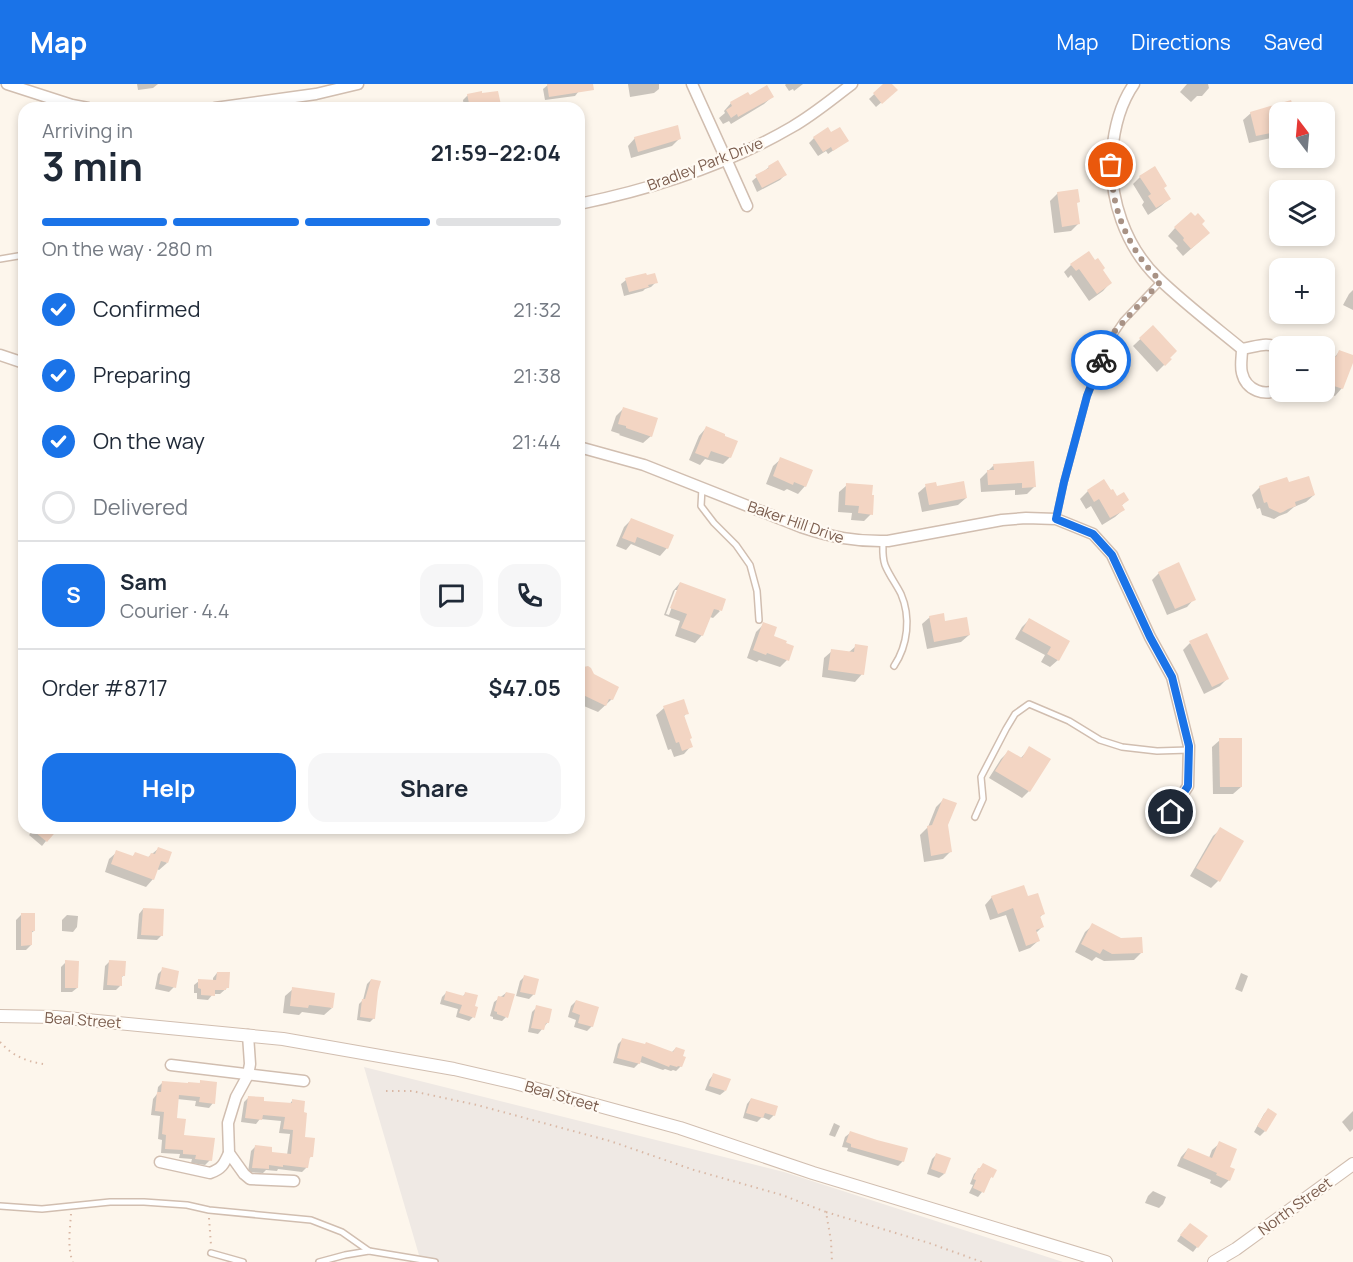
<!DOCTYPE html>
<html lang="en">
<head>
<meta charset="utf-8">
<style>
	body { margin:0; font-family:Manrope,sans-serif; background:#f6f6f7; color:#1f2937; height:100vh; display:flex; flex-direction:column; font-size:22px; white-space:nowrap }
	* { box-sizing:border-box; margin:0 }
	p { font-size:20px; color:#747a83 }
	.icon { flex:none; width:33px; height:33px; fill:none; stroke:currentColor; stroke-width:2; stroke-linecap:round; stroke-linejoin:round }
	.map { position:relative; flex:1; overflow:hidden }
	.drawer { position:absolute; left:18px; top:18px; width:567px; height:732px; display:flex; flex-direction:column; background:#fff; border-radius:18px; box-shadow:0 3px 9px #0003 }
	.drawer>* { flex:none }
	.needle { width:39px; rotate:344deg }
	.buttons { position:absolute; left:1269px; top:18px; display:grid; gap:12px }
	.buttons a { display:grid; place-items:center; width:66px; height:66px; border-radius:12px; background:#fff; box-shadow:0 3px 9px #0003; font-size:30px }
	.pin { position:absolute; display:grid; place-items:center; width:51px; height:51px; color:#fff; margin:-26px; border:3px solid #fff; border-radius:50%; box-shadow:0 2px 6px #0007 }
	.courier { position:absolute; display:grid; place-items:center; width:60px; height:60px; margin:-30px; border:4px solid #1a73e8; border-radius:50%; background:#fff; color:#222; box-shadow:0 2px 8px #0007 }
	.head em { font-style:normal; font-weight:700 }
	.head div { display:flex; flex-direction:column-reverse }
	.head { display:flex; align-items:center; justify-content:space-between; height:102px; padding:0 24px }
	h1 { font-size:39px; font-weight:700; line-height:45px }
	.bar { display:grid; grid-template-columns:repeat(4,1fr); gap:9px 6px; align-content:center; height:72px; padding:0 24px }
	.bar i { height:8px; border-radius:4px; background:#e0e1e3 }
	.bar .current { background:#1a73e8 }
	.bar p { grid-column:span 4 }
	.line { display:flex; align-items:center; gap:15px; padding:0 24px; border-top:2px solid #e0e1e3 }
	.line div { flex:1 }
	.round { display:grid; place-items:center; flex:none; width:63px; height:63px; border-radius:18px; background:#f6f6f7 }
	ol { padding:0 24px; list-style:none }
	li { display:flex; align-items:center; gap:18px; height:66px }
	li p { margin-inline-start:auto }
	li .icon { padding:6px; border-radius:50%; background:#1a73e8; color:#fff; stroke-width:4 }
	li:last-child { color:#747a83 }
	li i { width:33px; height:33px; border:3px solid #e0e1e3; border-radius:50% }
	.button { display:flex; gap:12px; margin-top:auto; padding:12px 24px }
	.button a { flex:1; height:69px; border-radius:18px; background:#1a73e8; color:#fff; font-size:24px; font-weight:700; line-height:69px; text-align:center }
	.button a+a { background:#f6f6f7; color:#1f2937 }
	header { display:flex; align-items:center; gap:36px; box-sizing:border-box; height:84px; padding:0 30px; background:#1a73e8; color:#fff }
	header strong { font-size:28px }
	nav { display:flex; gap:33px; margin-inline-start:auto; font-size:21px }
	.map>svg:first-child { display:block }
	.industrial { fill:#efe9e4 }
	.shadow { fill:#0003; fill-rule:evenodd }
	.building { fill:#f3d5c3 }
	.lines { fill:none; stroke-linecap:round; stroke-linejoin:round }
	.service-casing { stroke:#d1beb0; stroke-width:8 }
	.minor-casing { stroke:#d1beb0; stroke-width:13 }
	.tertiary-casing { stroke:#d1beb0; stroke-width:14 }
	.path { stroke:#d9b8a5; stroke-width:2; stroke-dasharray:1.5 4.5; stroke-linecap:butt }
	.service { stroke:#fff; stroke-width:5 }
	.minor { stroke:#fff; stroke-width:10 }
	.tertiary { stroke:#fff; stroke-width:12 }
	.done { stroke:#a89285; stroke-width:6; stroke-dasharray:0 10.8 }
	.route { stroke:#1a73e8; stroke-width:8 }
	.labels { text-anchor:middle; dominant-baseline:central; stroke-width:4.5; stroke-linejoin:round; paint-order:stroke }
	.street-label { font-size:15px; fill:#7a5c4d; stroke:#fffaf3 }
</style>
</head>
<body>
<header>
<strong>Map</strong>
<nav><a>Map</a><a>Directions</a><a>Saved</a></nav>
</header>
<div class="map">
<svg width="1353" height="1178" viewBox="0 0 1353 1178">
	<rect width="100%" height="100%" fill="#fdf6ec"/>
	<!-- industrial -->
	<path class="industrial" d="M364,983L784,1088L1063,1178H421Z"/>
	<!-- shadow -->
	<g class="shadow">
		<path d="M137,0H158L153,4L138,6Z"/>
		<path d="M578,0L579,7L575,12L545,16L543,5L548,1Z"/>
		<path d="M628,0H659V5L654,9L630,13Z"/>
		<path d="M786,0H803L794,7L793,5L789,7L785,1Z"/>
		<path d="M885,0H890L891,10L876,23L869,15Z"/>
		<path d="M1187,0H1208L1209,4L1202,12H1197L1191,18L1180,8Z"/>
		<path d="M468,11L499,20L495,24H464L463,16Z"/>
		<path d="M772,13L764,20L731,40L729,37L723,40L719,34L725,29L724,27L731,19L749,14Z"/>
		<path d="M438,18L439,24H397Z"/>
		<path d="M1290,18L1293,28H1280V48L1275,53L1249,59L1243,36L1251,29Z"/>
		<path d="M831,50L847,57L828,70L826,67L818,72L809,59L814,54Z"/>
		<path d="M635,54H680L672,62L631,74L628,62Z"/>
		<path d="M769,83L785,91L780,96L757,108L752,97Z"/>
		<path d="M1140,93L1162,104L1169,115L1161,122L1148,131L1142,121L1144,118L1133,100Z"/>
		<path d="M1058,109L1076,120L1078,140L1071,147L1054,149L1050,117Z"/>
		<path d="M1200,140L1201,156L1183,172L1176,164L1178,162L1168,152L1175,144Z"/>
		<path d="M1071,181L1101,186L1110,199L1103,207L1089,217L1071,191L1068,194L1064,188Z"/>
		<path d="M646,193L656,198L651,203L645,205L643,207L624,212L621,200L626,196Z"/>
		<path d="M1353,206V226L1343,221L1349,210Z"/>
		<path d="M1153,243L1170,275L1157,288L1133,262Z"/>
		<path d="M1339,268L1353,273V275L1342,304L1335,312L1322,308H1324V290L1328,281Z"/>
		<path d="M624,324L651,352L643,359L619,351L620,350L611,347L616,332Z"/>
		<path d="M706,344L730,373L723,380L705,375L700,381L689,376L699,352Z"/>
		<path d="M781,375L805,402L798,410L787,405L784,407L766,400L773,382Z"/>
		<path d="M994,381L1035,402L1027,410L1015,411V406L981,408L980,395Z"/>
		<path d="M1104,397L1116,414L1127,416L1121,422L1123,426L1115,433L1102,441L1091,422L1086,425L1080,415L1088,407Z"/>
		<path d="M1288,400L1314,411L1306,418L1294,423L1287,429L1279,432L1274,435L1262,431L1260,424L1257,425L1252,411L1260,403Z"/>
		<path d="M847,401L871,430L864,437L851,436L852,429L838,428L839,408Z"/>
		<path d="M926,402L936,404L966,414L958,421L922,428L918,409Z"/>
		<path d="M631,436L667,464L660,472L631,460L626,466L616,462L624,443Z"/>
		<path d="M1159,489L1194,515L1187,523L1167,531L1152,496Z"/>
		<path d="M680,499L720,527L713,534L710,533L702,551L695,559L675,552L680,537L664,531L673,507ZM675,506H678L669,531L666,530Z"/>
		<path d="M930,533L944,538L969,551L961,558L927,565L922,540Z"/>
		<path d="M1029,536L1068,558L1058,576L1050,583L1041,578L1045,571L1015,555L1022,543Z"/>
		<path d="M764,540L787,576L780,583L759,576L757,578L747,574L756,548Z"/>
		<path d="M1190,559L1227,595L1220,602L1204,610L1183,566Z"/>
		<path d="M856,562L862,590L855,598L822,593L824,574L832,567L848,569Z"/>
		<path d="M579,585L612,615L598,628L579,620Z"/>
		<path d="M664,624L687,629L683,633L691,662L684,670L674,673L671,665L668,666L656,631Z"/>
		<path d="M1220,656L1241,703L1233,710H1213L1212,663Z"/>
		<path d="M1030,664L1029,707L1022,714L989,694L1001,675L1008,668L1020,675Z"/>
		<path d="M943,716L950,768L943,775L924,778L920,751L928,743L936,723Z"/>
		<path d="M35,744H50L54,747L42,762L29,751Z"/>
		<path d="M1221,745L1218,797L1211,804L1190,792L1213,752Z"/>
		<path d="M158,765L167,779L159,786L157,785L153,795L146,803L105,788L109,775L117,768L132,773L135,770L147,774Z"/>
		<path d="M992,813L1027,814L1043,830L1039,834L1042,843L1035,850L1038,857L1030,864L1019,868L1006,831L990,836L985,821Z"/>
		<path d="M143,825L162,851L157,856L137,855L139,830Z"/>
		<path d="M21,831L34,847L31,849V861L26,866H16V836Z"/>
		<path d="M67,831L78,832L77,843L73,848L62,847V836Z"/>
		<path d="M1093,841L1142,868L1134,876L1104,877L1096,873L1092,877L1075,868L1085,848Z"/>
		<path d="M110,877L124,891L121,894L120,902L116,906H103L105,882Z"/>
		<path d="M66,878L77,904L72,908H61V883Z"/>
		<path d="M163,885L174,903L169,908L155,905L158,890Z"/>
		<path d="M217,889L228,903L220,910H213L208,916L197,915V909H194V901L199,897H213V894Z"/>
		<path d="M1241,889L1248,892L1242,908L1235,905Z"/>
		<path d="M525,892L534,910L529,915L516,912L520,897Z"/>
		<path d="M371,896L374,934L370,938L357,936L359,920L363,916L367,900Z"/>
		<path d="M293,905L332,924L324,931L302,928L299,931L283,929L285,912Z"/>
		<path d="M446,909L462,913L466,909L473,933L469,937L456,933L458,925L440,920L442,913Z"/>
		<path d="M506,909V933L502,937L493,935V933L490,932L494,918Z"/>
		<path d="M576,917L592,942L587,947L574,943L576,936L568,933L571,922Z"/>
		<path d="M537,923L548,938L538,950L528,948L532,928Z"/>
		<path d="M623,955L671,969L676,964L681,982L676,987L673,986L671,987L665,985L663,986L640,978L634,984L613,979L618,960Z"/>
		<path d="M713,991L725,1007L720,1011L705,1006L709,996Z"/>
		<path d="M163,998L198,1000L201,998L213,1019L209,1024L195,1022L196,1017L177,1015L175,1036L183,1052L210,1076L205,1081L191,1079L192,1075L179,1074L180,1070L161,1069L162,1056L158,1055L160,1032L151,1031L153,1015L157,1010L158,1003Z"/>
		<path d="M249,1013L263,1018L289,1021L292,1017L304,1055L312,1072L308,1075L307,1083L302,1088L278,1085L277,1087L266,1086L263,1089L248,1088L251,1067L255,1063L270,1069L287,1071L290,1050L279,1049L281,1037L260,1035L256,1040L241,1038L244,1018Z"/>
		<path d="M751,1015L774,1031L769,1036L762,1033L757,1038L743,1034L747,1020Z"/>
		<path d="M1268,1026L1265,1047L1260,1052L1254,1048L1264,1030Z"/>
		<path d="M1353,1027V1045L1350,1048L1342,1038Z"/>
		<path d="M834,1039L840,1042L835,1053L829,1051Z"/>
		<path d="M850,1049L903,1077L898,1082L847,1067L848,1064L842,1063L845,1053Z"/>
		<path d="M1220,1059L1228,1084L1229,1096L1221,1104L1210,1099L1211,1096L1177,1082L1181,1073L1188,1065L1209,1074L1212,1066Z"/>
		<path d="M937,1070L944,1090L939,1094L927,1090L932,1075Z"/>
		<path d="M983,1081L995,1086L982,1108L978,1113L969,1109L973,1101L970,1100L974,1090Z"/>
		<path d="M1153,1107L1166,1113L1163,1120L1159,1124L1145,1119L1148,1112Z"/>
		<path d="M1185,1145L1197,1163L1193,1168L1177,1157Z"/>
	</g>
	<!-- building -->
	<g class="building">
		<path d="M547,0H593L594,6L549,13Z"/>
		<path d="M883,0H892L898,6L882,20L873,9Z"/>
		<path d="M767,1L774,13L738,33L737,30L731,34L726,26L732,22L730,18L748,8L750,11Z"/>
		<path d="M482,7V9L498,7L501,21L483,24H470L467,10Z"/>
		<path d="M1291,16L1295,28H1280V47L1256,52L1250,28Z"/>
		<path d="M678,41L681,55L638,68L634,53Z"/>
		<path d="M828,43L831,48L840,43L849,57L833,67L831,63L823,68L813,53Z"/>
		<path d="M778,76L787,91L762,104L755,91L769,84L768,82Z"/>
		<path d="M1155,82L1167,102L1164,104L1171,115L1156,124L1148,112L1151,110L1139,92Z"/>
		<path d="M1078,105L1080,118L1077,119L1080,140L1062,143L1057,108Z"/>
		<path d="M1191,128L1195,132L1198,129L1205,137L1202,140L1210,149L1191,165L1183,156L1184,154L1174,143Z"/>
		<path d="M1089,167L1095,176L1098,174L1105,184L1103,186L1112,199L1097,210L1079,185L1076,187L1070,180Z"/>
		<path d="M646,189L647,191L655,189L658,199L648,201L649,203L629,208L625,194Z"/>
		<path d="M1153,241L1177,267L1170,274L1172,275L1165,282L1139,254Z"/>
		<path d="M1339,266L1353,271V279L1343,305L1325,299L1335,272L1336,273Z"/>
		<path d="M623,323L658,334L652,353L626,344V342L618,340Z"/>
		<path d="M706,342L725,350V352L738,357L731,374L711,367L708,374L695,369Z"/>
		<path d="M780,373L813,386L806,403L794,398L793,401L773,392Z"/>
		<path d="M1034,377L1036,403L1022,404V399L988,401L987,386H994L993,380Z"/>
		<path d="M1309,392L1315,411L1295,418L1296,422L1288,425L1283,428L1280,429L1269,424L1267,418L1264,419L1259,402L1287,393L1289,398Z"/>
		<path d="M1104,395L1111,406L1113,405L1117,412L1124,408L1129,416L1122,421L1125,426L1110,434L1099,415L1094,418L1087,406Z"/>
		<path d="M964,397L967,414L929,421L925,400L936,398L937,402Z"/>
		<path d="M846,399L873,401L872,411H874L873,431L858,429L859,422L845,421Z"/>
		<path d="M631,434L674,451L668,465L637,453L635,459L622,454Z"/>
		<path d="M1179,478L1196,516L1175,525L1158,488Z"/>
		<path d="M680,498L726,515L722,527L714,525L703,552L681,544L687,530L670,524Z"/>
		<path d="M944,529L945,537L967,533L970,551L934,558L929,532Z"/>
		<path d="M1029,534L1070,557L1059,577L1047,570L1051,563L1022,547Z"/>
		<path d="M763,538L777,543L774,552L787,557L786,559L794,562L789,577L767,569L766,571L753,566Z"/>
		<path d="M1207,549L1229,595L1212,603L1189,557Z"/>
		<path d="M855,560L868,562L864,591L828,586L831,565L854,568Z"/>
		<path d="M588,582L591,584L594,590L619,603L613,616L609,615L606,622L579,609V584Z"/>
		<path d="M684,615L689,630L684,631L692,654L690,655L693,663L682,667L679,658L676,659L663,622Z"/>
		<path d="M1219,654H1242V703H1220Z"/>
		<path d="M1029,662L1051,675L1030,708L995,687L1008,666L1022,674Z"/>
		<path d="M943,714L957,719L948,741L952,768L931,772L927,742L932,741Z"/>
		<path d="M1220,743L1244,757L1220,798L1196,784Z"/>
		<path d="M30,744H59L47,758Z"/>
		<path d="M158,763L172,768L168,779L161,777L154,796L111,780L116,766L133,772L135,768L149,773L151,769L155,770Z"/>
		<path d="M1024,801L1028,812L1038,809L1045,830L1040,832L1044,843L1036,846L1040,857L1026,862L1013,824L998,830L991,812Z"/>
		<path d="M143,824L164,825L163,852L141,851Z"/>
		<path d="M21,829H35V847H32V861L21,862Z"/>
		<path d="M1092,839L1121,854L1142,853L1143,869L1112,870L1103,865L1100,870L1081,860Z"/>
		<path d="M65,876L79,877L78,904H65Z"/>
		<path d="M109,876L126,877L125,892H122V902L107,901Z"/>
		<path d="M162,883L179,887L176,904L159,900Z"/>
		<path d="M217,888H230L229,904H226V906H215V912L201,911V905L198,904V895L216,896Z"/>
		<path d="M524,891L539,895L535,911L520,908Z"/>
		<path d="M371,895L381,897L378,907L375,935L360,933L362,915H365Z"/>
		<path d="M292,903L335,909L333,924L309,921L308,924L290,922Z"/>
		<path d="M446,907L464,912L465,908L478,911L475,922L478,923L475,934L459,929L462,921L444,916Z"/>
		<path d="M506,908L515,910L508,934L497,930V928L494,927L498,912L504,913Z"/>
		<path d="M576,916L599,923L593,943L578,939L580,931L572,928Z"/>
		<path d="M536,921L552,925L549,939H546L544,946L531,944Z"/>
		<path d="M622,954L645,960L646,958L673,968L676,963L685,966L683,972L686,973L682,983L678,982L677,983L670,981L669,983L642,972L640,980L617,974Z"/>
		<path d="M713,989L731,995L726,1007L709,1002Z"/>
		<path d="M200,996L217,998L215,1020L199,1018L200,1013L179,1011L177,1034L186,1035L184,1051L215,1054L212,1077L195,1075L196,1071L183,1070V1066L165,1065L166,1051L162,1050L164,1028L155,1027L157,1008H161L162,997L188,999V998L200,999Z"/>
		<path d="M248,1012L264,1013V1017L292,1019V1015L305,1017L304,1028L307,1029L305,1053L315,1054L313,1073H310L308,1084L283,1081V1083L269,1081V1085L252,1084L255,1061L272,1063V1068L291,1070L293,1046L283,1045L285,1033L263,1031L262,1036L245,1034Z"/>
		<path d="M751,1014L778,1022L775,1032L765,1029L763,1034L746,1029Z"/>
		<path d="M1268,1024L1277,1030L1266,1048L1257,1042Z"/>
		<path d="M850,1047L877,1056L908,1064L904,1078L851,1063V1060L846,1058Z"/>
		<path d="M1219,1057L1237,1065L1230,1083L1235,1085L1230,1097L1216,1091L1217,1089L1183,1074L1188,1064L1212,1074Z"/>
		<path d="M936,1069L951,1074L945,1090L931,1085Z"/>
		<path d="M983,1079L997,1086L993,1094L991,1093L984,1109L973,1104L976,1096L973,1095L978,1084H980Z"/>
		<path d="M1190,1139L1208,1152L1198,1164L1180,1151Z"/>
	</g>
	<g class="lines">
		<!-- service casing -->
		<g class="service-casing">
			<g id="service">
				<path d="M0,175L24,171"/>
				<path d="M702,404L701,422L714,439L736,461L750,481L757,507L759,536"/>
				<path d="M1056,435L1064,398L1087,312L1108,259L1123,237L1161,197"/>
				<path d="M883,457C883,465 882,473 885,481C889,491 896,500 901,510C911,533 908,561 894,582"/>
				<path d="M975,733L983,715L981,693L1006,645L1015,630L1029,620L1069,637L1100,656L1122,663L1157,667L1189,666"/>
				<path d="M0,1122L42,1125L110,1118H144L187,1121L209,1126L311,1136L342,1148L369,1167L435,1178"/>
				<path d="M211,1169L243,1178"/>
				<path d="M319,1178L345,1171L369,1167"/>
			</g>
		</g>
		<!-- minor casing -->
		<g class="minor-casing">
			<g id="minor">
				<path d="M7,0L72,21L88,24"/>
				<path d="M692,0L726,75L747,122"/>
				<path d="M1134,0C1120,20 1114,45 1112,69C1109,114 1125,162 1158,194C1184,219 1214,242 1242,265C1242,273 1240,282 1242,289C1246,306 1265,314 1280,304"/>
				<path d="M215,24L316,10L358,0"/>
				<path d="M579,120C652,105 727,81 792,43C813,31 832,15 852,0"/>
				<path d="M1242,265C1256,263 1266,257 1280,264"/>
				<path d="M0,271L24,279"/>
				<path d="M579,363L644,381L801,443C831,453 856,458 888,457L1002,436L1026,434L1056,435L1093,450L1112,471L1150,553L1172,593L1189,662L1188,702L1171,728"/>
				<path d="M248,951L250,980L248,991L236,1013L228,1039L229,1069L244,1090L250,1095L294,1097"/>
				<path d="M171,981L304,997"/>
				<path d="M160,1078L210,1089C222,1085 224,1080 229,1069"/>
			</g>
		</g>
		<!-- tertiary casing -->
		<g class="tertiary-casing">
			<g id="tertiary">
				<path d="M0,932L56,933L283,955L454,985L515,999L680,1044L813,1089L1106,1178"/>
				<path d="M1214,1178L1236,1165L1353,1080"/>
			</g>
		</g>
		<!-- path -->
		<g class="path">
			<path d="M0,958C13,972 25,977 43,980"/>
			<path d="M386,1007H412L477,1021L610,1057L694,1086L782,1111L826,1128L831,1157L832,1178"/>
			<path d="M826,1128L929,1159L982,1178"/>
			<path d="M71,1130C70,1145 67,1165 73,1178"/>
			<path d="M209,1134L211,1161"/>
		</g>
		<!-- service -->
		<use href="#service" class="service"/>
		<!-- minor -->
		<use href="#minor" class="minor"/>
		<!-- tertiary -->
		<use href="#tertiary" class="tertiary"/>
	</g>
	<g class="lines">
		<!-- done -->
		<path class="done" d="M1101,276L1108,259L1114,248L1161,197C1136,175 1117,138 1113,105C1112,97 1112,89 1111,81"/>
		<!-- route -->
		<path class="route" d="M1101,276L1087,312L1064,398L1056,435L1093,450L1112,471L1150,553L1172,593L1189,662L1188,702L1171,728"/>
	</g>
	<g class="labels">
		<!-- street labels -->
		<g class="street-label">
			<text transform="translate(705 80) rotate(-21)">Bradley Park Drive</text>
			<text transform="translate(796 438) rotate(19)">Baker Hill Drive</text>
			<text transform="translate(83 936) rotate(4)">Beal Street</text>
			<text transform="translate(562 1012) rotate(16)">Beal Street</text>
			<text transform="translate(1295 1122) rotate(-36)">North Street</text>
		</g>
	</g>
</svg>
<div class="buttons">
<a><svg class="needle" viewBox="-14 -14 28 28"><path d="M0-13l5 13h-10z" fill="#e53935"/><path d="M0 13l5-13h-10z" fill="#747a83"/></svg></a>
<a><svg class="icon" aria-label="layers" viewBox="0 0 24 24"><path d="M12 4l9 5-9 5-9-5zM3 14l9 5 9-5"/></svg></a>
<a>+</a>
<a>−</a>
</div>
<div class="pin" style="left:1111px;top:81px;background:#ea580c"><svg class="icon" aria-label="bag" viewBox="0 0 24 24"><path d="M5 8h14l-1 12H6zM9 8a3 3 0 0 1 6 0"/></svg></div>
<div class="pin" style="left:1171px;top:728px;background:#1f2937"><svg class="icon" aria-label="home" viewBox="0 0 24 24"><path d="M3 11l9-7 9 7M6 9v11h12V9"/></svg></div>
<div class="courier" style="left:1101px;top:276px"><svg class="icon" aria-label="bike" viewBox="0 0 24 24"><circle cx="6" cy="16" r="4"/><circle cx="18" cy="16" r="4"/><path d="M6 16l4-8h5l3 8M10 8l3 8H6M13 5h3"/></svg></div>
<section class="drawer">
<div class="head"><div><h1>3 min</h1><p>Arriving in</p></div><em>21:59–22:04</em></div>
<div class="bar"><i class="current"></i><i class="current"></i><i class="current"></i><i></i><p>On the way · 280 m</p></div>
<ol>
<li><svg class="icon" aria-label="check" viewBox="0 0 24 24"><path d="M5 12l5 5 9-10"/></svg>Confirmed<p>21:32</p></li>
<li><svg class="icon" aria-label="check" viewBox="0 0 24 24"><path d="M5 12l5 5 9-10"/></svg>Preparing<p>21:38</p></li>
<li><svg class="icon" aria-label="check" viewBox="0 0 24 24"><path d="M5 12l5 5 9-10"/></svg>On the way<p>21:44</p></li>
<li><i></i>Delivered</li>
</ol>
<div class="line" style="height:108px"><b class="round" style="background:#1a73e8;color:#fff">S</b><div><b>Sam</b><p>Courier · 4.4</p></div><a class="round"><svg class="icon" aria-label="chat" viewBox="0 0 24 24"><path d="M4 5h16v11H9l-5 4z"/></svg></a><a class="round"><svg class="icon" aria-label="phone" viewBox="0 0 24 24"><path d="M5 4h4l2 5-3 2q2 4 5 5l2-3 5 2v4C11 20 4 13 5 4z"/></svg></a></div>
<div class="line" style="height:78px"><div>Order #8717</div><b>$47.05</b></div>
<div class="button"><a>Help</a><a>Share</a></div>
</section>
</div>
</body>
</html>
